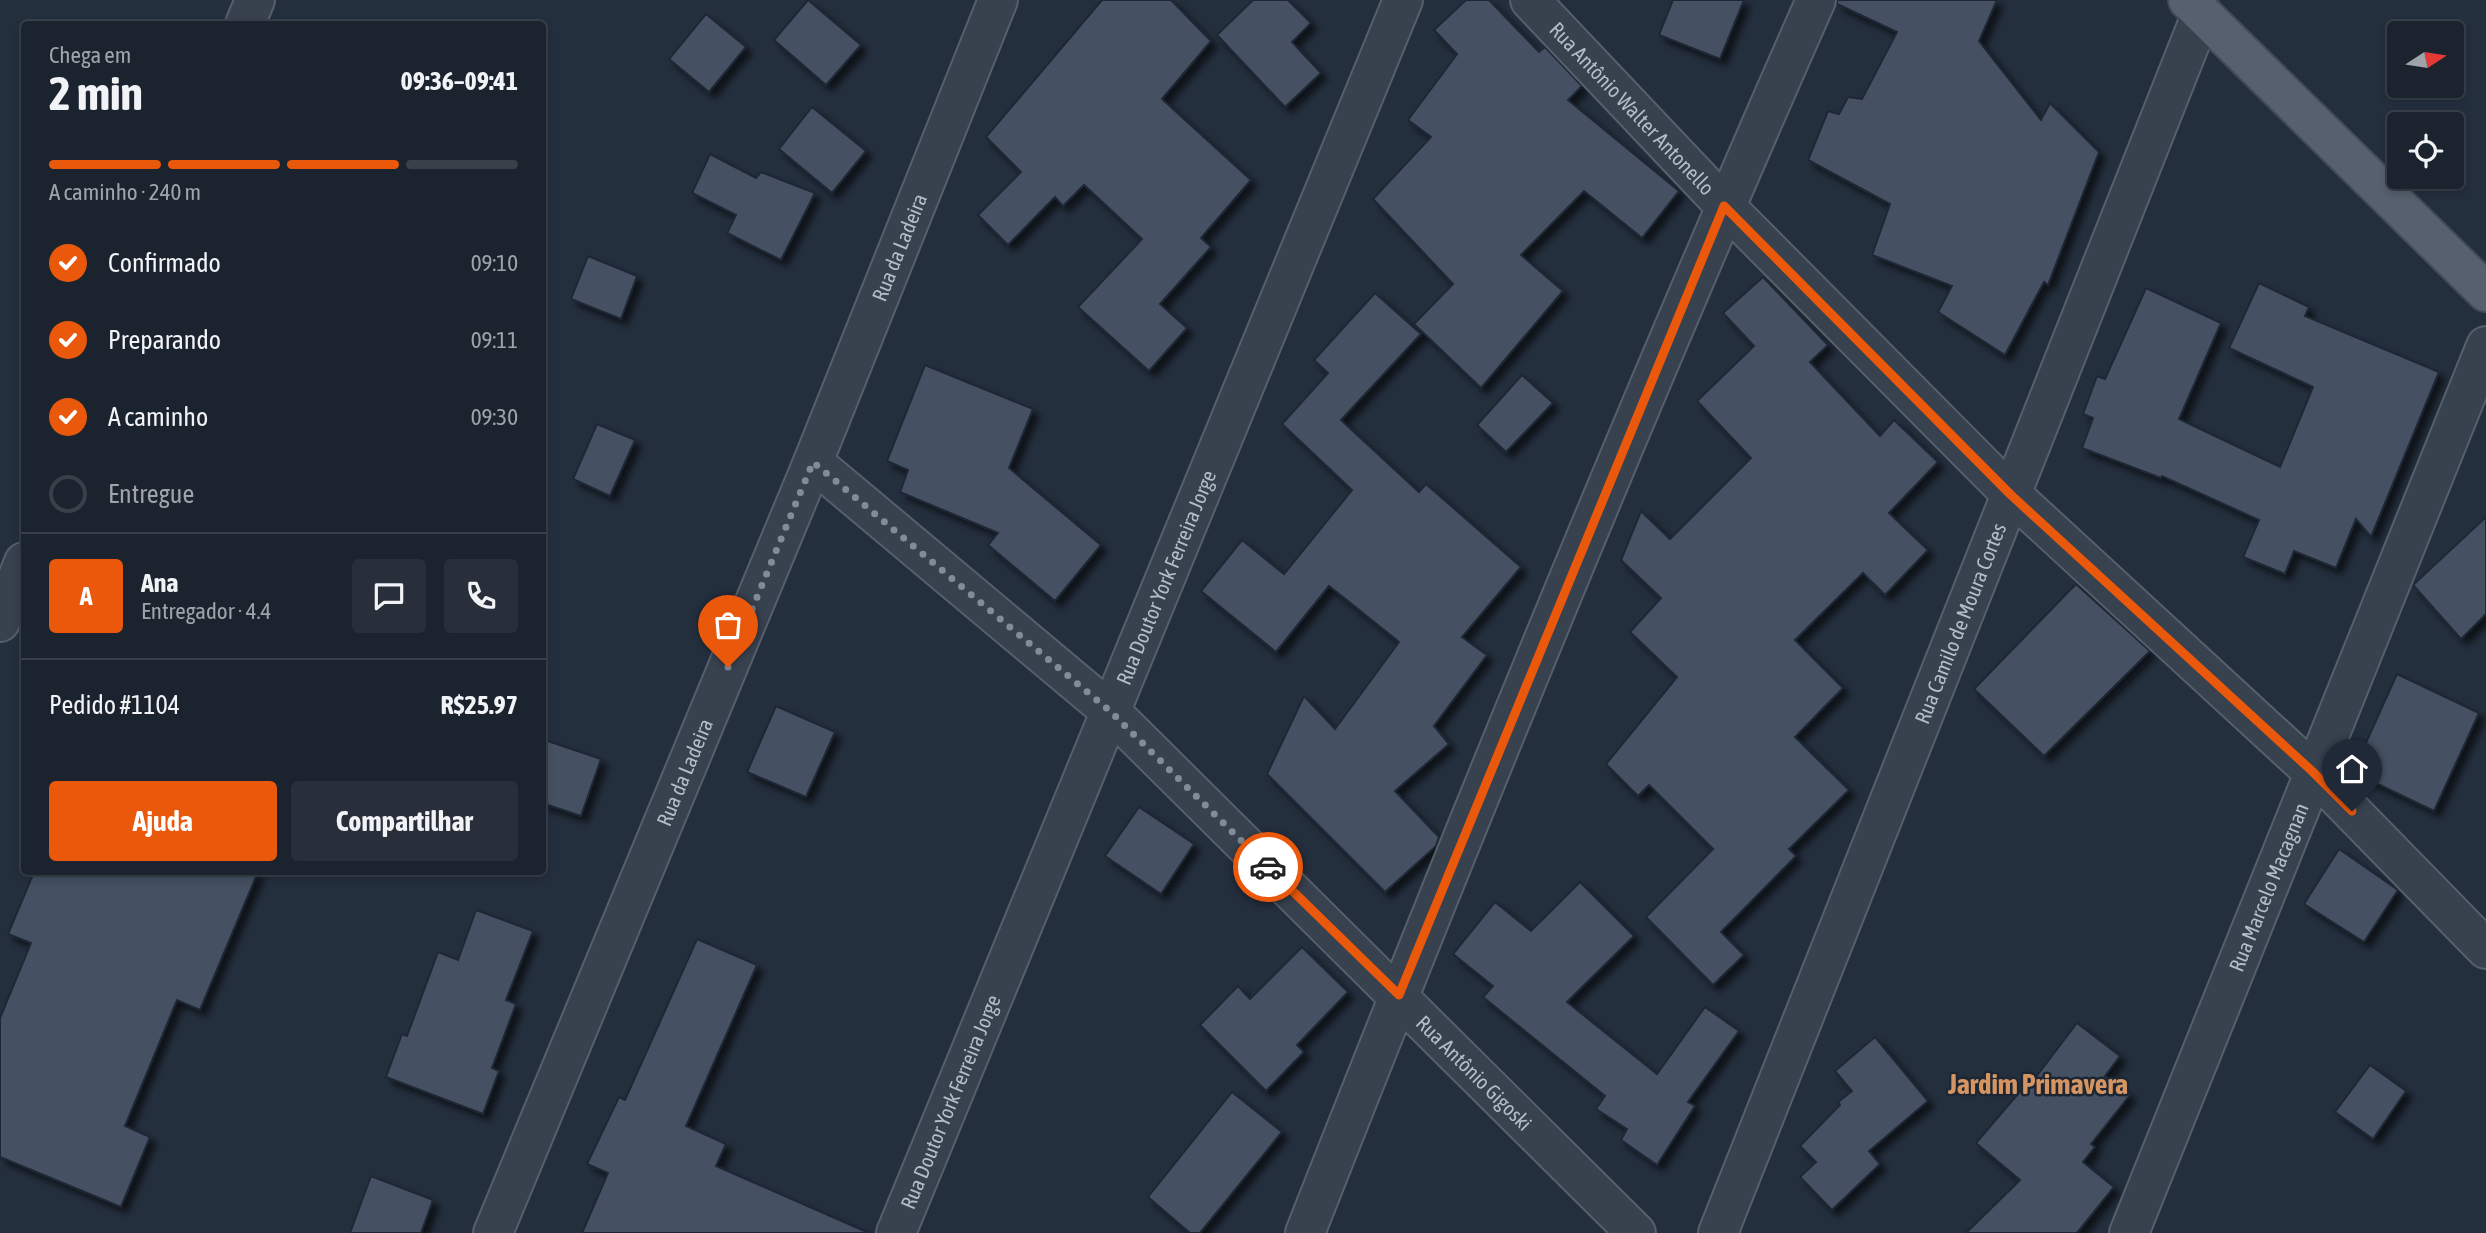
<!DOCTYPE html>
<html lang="pt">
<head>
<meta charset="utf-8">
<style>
	body { margin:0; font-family:"Asap Condensed",sans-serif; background:#282f3a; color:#f1f3f6; height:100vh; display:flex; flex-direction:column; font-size:26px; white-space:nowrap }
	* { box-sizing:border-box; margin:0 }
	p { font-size:23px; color:#a0a4aa }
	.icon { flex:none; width:38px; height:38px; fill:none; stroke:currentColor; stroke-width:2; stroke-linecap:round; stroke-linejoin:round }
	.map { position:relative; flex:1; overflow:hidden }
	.drawer { position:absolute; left:21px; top:21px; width:525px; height:854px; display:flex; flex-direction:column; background:#1b232e; border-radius:7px; box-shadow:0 4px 10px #0003,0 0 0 2px #39404a }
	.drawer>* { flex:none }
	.needle { width:46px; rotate:78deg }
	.controls { position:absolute; left:2387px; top:21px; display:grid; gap:14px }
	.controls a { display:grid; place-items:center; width:77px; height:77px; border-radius:7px; background:#1b232e; box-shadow:0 4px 10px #0003,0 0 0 2px #39404a; font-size:35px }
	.pin { position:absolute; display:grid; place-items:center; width:60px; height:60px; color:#fff; margin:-72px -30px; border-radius:50% 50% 50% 0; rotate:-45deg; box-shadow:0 0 7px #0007 }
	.pin .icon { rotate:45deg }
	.courier { position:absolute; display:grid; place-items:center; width:70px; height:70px; margin:-35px; border:5px solid #ea580c; border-radius:50%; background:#fff; color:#222; box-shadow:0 2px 9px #0007 }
	.overview em { font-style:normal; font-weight:700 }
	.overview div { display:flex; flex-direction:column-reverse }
	.overview { display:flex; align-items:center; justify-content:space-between; height:119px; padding:0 28px }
	h1 { font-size:46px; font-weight:700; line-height:52px }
	.bar { display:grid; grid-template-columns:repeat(4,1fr); gap:10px 7px; align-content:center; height:84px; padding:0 28px }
	.bar i { height:9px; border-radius:5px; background:#39404a }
	.bar .active { background:#ea580c }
	.bar p { grid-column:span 4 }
	.line { display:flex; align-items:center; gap:18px; padding:0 28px; border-top:2px solid #39404a }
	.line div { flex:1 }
	.round { display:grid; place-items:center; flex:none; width:74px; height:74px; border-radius:7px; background:#282f3a }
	ol { padding:0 28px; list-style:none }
	li { display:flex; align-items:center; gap:21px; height:77px }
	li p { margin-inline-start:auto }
	li .icon { padding:7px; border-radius:50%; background:#ea580c; color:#fff; stroke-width:4 }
	li:last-child { color:#a0a4aa }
	li i { width:38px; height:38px; border:4px solid #39404a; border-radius:50% }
	.action { display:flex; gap:14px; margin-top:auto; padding:14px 28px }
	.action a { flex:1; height:80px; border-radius:7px; background:#ea580c; color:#fff; font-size:28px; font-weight:700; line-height:80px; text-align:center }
	.action a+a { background:#282f3a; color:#f1f3f6 }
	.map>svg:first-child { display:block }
	.building { fill:#455162; stroke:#1f2835; stroke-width:2; filter:url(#shadow) }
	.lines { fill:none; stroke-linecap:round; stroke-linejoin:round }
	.minor-casing { stroke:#565f6c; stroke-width:42 }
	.major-casing { stroke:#414a57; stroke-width:42 }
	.minor { stroke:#38414e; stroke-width:38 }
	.major { stroke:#56606e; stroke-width:38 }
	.done { stroke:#828b98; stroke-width:7; stroke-dasharray:0 12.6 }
	.route { stroke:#ea580c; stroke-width:9 }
	.labels { text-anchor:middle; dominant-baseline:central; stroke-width:5; stroke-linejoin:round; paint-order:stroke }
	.street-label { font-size:21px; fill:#b4bcc9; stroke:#1d2633 }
	.district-label { font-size:28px; font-weight:bold; fill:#d59563; stroke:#1d2633 }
</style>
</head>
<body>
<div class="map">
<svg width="2486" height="1233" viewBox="0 0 2486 1233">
	<defs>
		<filter id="shadow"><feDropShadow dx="6" dy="6" stdDeviation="3.5" flood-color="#0009"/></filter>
	</defs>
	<rect width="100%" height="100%" fill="#242f3e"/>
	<!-- building -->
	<g class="building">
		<path d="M808,0L861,45L826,85L774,40Z"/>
		<path d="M1102,0H1171L1211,41L1162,99L1251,180L1201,238L1211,247L1160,304L1187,328L1149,371L1078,307L1142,239L1084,185L1063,206L1055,197L1008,245L978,215L1021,172L986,137Z"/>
		<path d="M1253,0H1288L1311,23L1292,42L1321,73L1285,107L1217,35Z"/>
		<path d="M1466,0H1489L1539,52L1545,47L1582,86L1568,100L1679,191L1642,238L1584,191L1521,255L1563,291L1481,388L1414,324L1453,284L1373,199L1431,137L1408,120L1457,54L1434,30Z"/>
		<path d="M1673,0H1744L1720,59L1659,35Z"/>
		<path d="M1837,0H1997L1979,41L2041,120L2050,103L2099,152L2048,285L2044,282L2005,355L1938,312L1952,286L1872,255L1890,204L1808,160L1828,111L1839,114L1848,97L1862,99L1897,32L1837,4Z"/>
		<path d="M706,14L746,47L709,92L669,59Z"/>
		<path d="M812,107L866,151L832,193L779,149Z"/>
		<path d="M710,154L756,178L761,172L815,193L781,260L727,233L736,215L692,193Z"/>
		<path d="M588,256L637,276L621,319L571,299Z"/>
		<path d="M1763,277L1828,345L1810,362L1880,436L1894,420L1938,462L1889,513L1928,550L1885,595L1863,573L1795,640L1843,688L1795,737L1849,790L1789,849L1796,856L1721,932L1744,955L1713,985L1646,917L1713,849L1649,785L1638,796L1606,764L1677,677L1630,632L1661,598L1621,560L1641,511L1670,539L1751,458L1697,401L1754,346L1723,313Z"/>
		<path d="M2259,283L2309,307L2305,316L2439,372L2371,537L2356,519L2336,568L2294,551L2285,574L2243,557L2259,520L2162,476L2161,478L2082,448L2093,418L2083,414L2097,376L2105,379L2146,288L2221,323L2179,419L2280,467L2313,387L2229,348Z"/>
		<path d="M1375,293L1421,334L1341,420L1419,492L1426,484L1521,567L1462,637L1487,655L1434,726L1449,744L1395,791L1439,837L1436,846L1385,892L1267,774L1304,696L1335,729L1399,642L1329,586L1276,652L1201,591L1242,540L1284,574L1352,490L1282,424L1328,373L1314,360Z"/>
		<path d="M925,365L1033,409L1009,468L1101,545L1055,601L988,545L998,533L900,492L908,470L887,461Z"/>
		<path d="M1522,375L1553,403L1506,452L1477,425Z"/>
		<path d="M597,424L635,440L610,496L573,479Z"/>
		<path d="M2486,517V614L2461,639L2413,585Z"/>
		<path d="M2076,584L2150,651L2044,756L1974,689Z"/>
		<path d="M2397,674L2479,713L2434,811L2359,775V758Z"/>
		<path d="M776,706L835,732L806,797L747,772Z"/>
		<path d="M542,739L601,759L581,816L542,803Z"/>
		<path d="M1139,807L1194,844L1161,894L1105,856Z"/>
		<path d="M2339,849L2398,890L2364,942L2304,904Z"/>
		<path d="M34,872H258L200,1010L177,1000L125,1126L150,1137L121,1207L0,1157V1018L31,943L8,934Z"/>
		<path d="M1580,882L1634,936L1567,1002L1657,1074L1705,1007L1739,1031L1688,1102L1695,1106L1657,1165L1621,1140L1627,1129L1596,1109L1605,1096L1483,997L1493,986L1453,954L1495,902L1531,931Z"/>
		<path d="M476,910L533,931L506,1000L516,1004L492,1068L499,1071L483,1114L386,1077L402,1034L407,1036L438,952L458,960Z"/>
		<path d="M697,939L757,965L686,1126L726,1144L716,1166L869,1233H582L608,1173L587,1164L619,1097L625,1100Z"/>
		<path d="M1302,947L1348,992L1297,1045L1304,1052L1266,1091L1200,1025L1238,986L1250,999Z"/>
		<path d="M2077,1023L2120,1056L2105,1076L2130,1095L2091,1144L2095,1147L2083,1162L2114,1187L2077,1233H1966L2020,1180L1976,1143L2023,1088L2026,1090Z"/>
		<path d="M1875,1037L1928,1101L1869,1151L1880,1164L1832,1210L1800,1177L1816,1162L1800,1146L1840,1105L1838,1102L1852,1091L1835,1071Z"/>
		<path d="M2370,1065L2406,1091L2373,1139L2335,1112Z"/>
		<path d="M1232,1092L1282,1132L1200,1233H1190L1148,1197Z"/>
		<path d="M371,1176L433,1200L421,1233H350Z"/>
	</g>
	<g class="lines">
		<!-- minor casing -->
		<g class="minor-casing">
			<g id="minor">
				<path id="s1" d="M1530,0L1725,206L2011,494L2313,772L2486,949"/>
				<path d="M245,24L255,0"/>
				<path id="s2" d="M813,462L1110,711L1636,1233"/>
				<path d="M0,622L24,562"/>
				<path id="s3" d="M493,1233L813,462L998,0"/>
				<path id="s4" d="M896,1233L1403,0"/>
				<path d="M1305,1233C1468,819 1636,407 1816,0"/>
				<path id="s5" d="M1718,1233L2202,13"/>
				<path id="s6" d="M2129,1233L2486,346"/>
			</g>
		</g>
		<!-- major casing -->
		<g class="major-casing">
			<path id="major" d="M2188,0L2486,292"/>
		</g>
		<!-- minor -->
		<use href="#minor" class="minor"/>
		<!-- major -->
		<use href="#major" class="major"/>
	</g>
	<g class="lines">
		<!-- done -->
		<path class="done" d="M728,667L813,462L1110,711L1268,867"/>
		<!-- route -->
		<path class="route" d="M1268,867L1399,995L1724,206L2011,495L2313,772L2352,811"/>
	</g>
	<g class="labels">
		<!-- street labels -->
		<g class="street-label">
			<text stroke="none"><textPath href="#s1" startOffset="149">Rua Antônio Walter Antonello</textPath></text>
			<text stroke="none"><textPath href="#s3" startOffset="1066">Rua da Ladeira</textPath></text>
			<text stroke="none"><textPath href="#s4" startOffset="709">Rua Doutor York Ferreira Jorge</textPath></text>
			<text stroke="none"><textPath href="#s5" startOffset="656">Rua Camilo de Moura Cortes</textPath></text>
			<text stroke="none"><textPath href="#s3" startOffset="499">Rua da Ladeira</textPath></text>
			<text stroke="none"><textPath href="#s6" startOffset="373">Rua Marcelo Macagnan</textPath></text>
			<text stroke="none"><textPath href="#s2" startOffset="901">Rua Antônio Gigoski</textPath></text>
			<text stroke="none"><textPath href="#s4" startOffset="142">Rua Doutor York Ferreira Jorge</textPath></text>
		</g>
		<!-- district labels -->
		<g class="district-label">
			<text x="2038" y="1084">Jardim Primavera</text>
		</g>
	</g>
</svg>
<div class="controls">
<a><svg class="needle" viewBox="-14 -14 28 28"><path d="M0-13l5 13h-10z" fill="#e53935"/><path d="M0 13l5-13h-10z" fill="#a0a4aa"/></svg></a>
<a><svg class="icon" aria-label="locate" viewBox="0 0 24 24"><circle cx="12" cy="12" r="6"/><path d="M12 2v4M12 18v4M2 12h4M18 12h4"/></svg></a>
</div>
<div class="pin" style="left:728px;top:667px;background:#ea580c"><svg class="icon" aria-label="bag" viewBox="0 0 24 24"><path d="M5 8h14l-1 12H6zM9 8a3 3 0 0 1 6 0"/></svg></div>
<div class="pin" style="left:2352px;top:811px;background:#1f2937"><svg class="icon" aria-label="home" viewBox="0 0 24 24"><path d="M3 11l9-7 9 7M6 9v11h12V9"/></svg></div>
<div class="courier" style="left:1268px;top:867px"><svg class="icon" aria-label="car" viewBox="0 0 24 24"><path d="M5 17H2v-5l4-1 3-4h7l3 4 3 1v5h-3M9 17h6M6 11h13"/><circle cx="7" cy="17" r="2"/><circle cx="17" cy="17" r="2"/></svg></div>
<section class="drawer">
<div class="overview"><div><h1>2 min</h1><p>Chega em</p></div><em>09:36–09:41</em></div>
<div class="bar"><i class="active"></i><i class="active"></i><i class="active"></i><i></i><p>A caminho · 240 m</p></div>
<ol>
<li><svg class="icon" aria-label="check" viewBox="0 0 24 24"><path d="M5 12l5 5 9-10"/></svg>Confirmado<p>09:10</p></li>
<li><svg class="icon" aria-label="check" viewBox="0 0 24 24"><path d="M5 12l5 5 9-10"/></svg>Preparando<p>09:11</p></li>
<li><svg class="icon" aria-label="check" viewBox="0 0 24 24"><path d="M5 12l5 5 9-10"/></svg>A caminho<p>09:30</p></li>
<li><i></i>Entregue</li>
</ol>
<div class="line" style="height:126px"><b class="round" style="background:#ea580c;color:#fff">A</b><div><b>Ana</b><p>Entregador · 4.4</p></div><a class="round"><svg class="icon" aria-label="chat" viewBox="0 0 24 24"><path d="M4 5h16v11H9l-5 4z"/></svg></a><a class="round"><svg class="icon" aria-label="phone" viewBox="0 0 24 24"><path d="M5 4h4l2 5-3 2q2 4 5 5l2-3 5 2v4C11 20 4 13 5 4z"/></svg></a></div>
<div class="line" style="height:91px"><div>Pedido #1104</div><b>R$25.97</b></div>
<div class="action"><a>Ajuda</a><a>Compartilhar</a></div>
</section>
</div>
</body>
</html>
